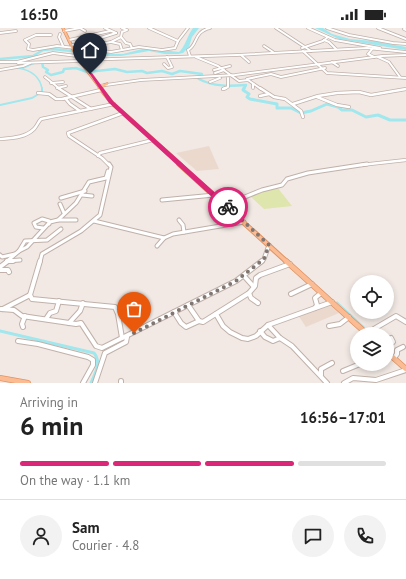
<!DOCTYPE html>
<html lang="en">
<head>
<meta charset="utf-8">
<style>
	body { margin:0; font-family:"PT Sans",sans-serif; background:#f2f2f2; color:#222; height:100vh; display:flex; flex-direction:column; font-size:15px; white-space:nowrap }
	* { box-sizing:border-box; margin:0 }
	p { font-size:13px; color:#767676 }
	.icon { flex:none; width:22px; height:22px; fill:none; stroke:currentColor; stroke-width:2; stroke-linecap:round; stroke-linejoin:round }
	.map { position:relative; height:355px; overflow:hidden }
	.drawer { display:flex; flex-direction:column; background:#fff; flex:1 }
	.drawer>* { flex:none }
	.controls { position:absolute; left:350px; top:247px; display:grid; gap:8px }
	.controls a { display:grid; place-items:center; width:44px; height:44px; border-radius:50%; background:#fff; box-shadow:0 2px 6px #0003; font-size:20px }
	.pin { position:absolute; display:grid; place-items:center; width:34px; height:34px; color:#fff; margin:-41px -17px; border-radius:50% 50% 50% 0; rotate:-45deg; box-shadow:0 0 4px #0007 }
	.pin .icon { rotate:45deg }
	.courier { position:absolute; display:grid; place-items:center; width:40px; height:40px; margin:-20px; border:3px solid #db2777; border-radius:50%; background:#fff; color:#222; box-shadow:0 1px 5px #0007 }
	.headline em { font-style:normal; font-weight:700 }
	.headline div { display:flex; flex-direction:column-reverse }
	.headline { display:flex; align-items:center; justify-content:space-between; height:68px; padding:0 20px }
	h1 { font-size:26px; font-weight:700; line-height:30px }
	.bar { display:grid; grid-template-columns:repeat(4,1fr); gap:6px 4px; align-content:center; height:48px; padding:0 20px }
	.bar i { height:5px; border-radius:3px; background:#e0e0e0 }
	.bar .on { background:#db2777 }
	.bar p { grid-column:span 4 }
	.line { display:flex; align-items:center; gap:10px; padding:0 20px; border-top:1px solid #e0e0e0 }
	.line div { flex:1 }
	.round { display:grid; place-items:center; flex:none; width:42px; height:42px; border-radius:21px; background:#f2f2f2 }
	.status { display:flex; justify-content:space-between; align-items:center; height:28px; padding:0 20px; background:#fff; direction:ltr }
	.status svg { height:11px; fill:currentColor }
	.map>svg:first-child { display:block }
	.education { fill:#ebd9ce }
	.green { fill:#dee5ad }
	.water { fill:#a1e7ee }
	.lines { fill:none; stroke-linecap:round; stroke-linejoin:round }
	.stream { stroke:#a1e7ee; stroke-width:1.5 }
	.canal-far2 { stroke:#a1e7ee; stroke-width:1.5 }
	.canal-far1 { stroke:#a1e7ee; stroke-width:2 }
	.canal { stroke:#a1e7ee; stroke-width:3 }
	.river-far1 { stroke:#a1e7ee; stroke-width:2.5 }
	.river { stroke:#a1e7ee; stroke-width:3 }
	.minor-far3-casing { stroke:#c0b1aa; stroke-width:3.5 }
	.minor-far2-casing { stroke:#c0b1aa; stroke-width:4 }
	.minor-far1-casing { stroke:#c0b1aa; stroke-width:5 }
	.minor-casing { stroke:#c0b1aa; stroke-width:6 }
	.major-far3-casing { stroke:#e09364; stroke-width:3.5 }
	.major-far2-casing { stroke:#e09364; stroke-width:4.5 }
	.major-far1-casing { stroke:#e09364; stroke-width:5.5 }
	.major-casing { stroke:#e09364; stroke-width:6 }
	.minor-far3 { stroke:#fff; stroke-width:2 }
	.minor-far2 { stroke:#fff; stroke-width:2.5 }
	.minor-far1 { stroke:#fff; stroke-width:3 }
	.minor { stroke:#fff; stroke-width:4 }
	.major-far3 { stroke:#fbbc93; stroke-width:2 }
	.major-far2 { stroke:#fbbc93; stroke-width:3 }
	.major-far1 { stroke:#fbbc93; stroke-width:3.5 }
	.major { stroke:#fbbc93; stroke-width:4.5 }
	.route { fill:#db2777 }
	.done { stroke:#807672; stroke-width:4; stroke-dasharray:0 7.2 }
</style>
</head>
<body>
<div class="status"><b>16:50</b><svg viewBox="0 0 49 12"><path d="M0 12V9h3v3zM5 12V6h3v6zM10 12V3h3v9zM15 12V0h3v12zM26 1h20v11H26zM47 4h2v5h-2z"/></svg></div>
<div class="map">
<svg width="406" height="355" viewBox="0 0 406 355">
	<rect width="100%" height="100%" fill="#f2e9e4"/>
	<!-- education -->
	<g class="education">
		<path d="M209,118L219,141L197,143L176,125Z"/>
		<path d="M330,276L339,285L306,299L298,287Z"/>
	</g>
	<!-- green -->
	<path class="green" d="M277,159L292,178L264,181L250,168Z"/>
	<!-- water -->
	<g class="water">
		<path d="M193,0H199L192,9L189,19L183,25L178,26H165L149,23L121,28H107L77,24L76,22L110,26H123L146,20L179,24C184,21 188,6 193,0Z"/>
		<path d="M315,0H323L332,6L350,11L373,13L406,19V22L339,11Z"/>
	</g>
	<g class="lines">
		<!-- stream -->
		<path class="stream" d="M337,274L364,299"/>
		<!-- canal-far2 -->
		<path class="canal-far2" d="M18,40C30,42 40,48 42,61"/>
		<!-- canal-far1 -->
		<path class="canal-far1" d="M0,77L32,70L42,64V60"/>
		<!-- canal -->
		<path class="canal" d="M0,303L94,325C102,335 95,345 91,355"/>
		<!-- river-far1 -->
		<g class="river-far1">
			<path d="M0,31L33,28L43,22L53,21L81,24"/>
			<path d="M22,40L33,35L42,34L43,39L48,42L46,44L51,47L63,44L64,41L76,40L87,44L115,41L127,44L142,43L147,45L162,43L172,46L180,43L202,46L198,50"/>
			<path d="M199,51C213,59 231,58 246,57L244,61"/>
		</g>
		<!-- river -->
		<path class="river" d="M244,60L243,62L249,66L247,69L250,71L277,76V80H291L301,85L311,83L327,76L338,79L342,82H352L366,89L378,87L390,92H406"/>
		<!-- minor-far3 casing -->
		<g class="minor-far3-casing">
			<g id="minor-far3">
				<path d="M105,0L116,5"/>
				<path d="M122,0L127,2L122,4L121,9L126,15L130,16L132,20"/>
				<path d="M149,0L178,13"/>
				<path d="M276,0L311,23"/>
				<path d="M308,0L335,12L380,20"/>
				<path d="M327,0L349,7L393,15L406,16"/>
				<path d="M378,0L406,11"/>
				<path d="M405,0L404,1L406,2"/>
				<path d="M64,3L80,0L85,3"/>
				<path d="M0,5L16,3"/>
				<path d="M60,6L59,9L63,18"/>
				<path d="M51,7H36L25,12L29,16L28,21L33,22L57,18L111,24L139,19L162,22L175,20L178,13L188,0"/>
				<path d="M97,11L116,5"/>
				<path d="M69,12L110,3"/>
				<path d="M324,12L329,14L336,21"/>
				<path d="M111,14L120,16L122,22"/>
				<path d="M72,17H79L80,19"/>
				<path d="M264,18L273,24"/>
				<path d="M83,19L111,14L121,9"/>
				<path d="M302,20L323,13L328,9"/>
				<path d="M373,20L368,26L374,29"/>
				<path d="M303,23L327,45L406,50"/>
				<path d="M241,27L249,34"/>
				<path d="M190,28L188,22C198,17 193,4 210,0"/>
				<path d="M196,29L218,38L239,53L248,52L261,61"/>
				<path d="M378,29L389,34L400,49"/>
				<path d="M80,32L237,27L367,20L406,24"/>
				<path d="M0,34H17L53,25L93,30"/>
				<path d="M332,34L338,38"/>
				<path d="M18,35L80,33"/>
				<path d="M164,36L168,40L172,39L167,29"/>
				<path d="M0,42L23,38L30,35"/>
				<path d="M214,42L230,38"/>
				<path d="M215,45L224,42"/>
				<path d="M45,49L60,61"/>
				<path d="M247,51L271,46L281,49L325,40"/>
				<path d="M210,54L220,50"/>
				<path d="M51,55L63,54"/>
				<path d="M253,56V60"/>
				<path d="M99,58L141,52L235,47L382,28L406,27"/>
				<path d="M57,60L66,58"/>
				<path d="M223,61L228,59V50"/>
			</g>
		</g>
		<!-- minor-far2 casing -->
		<g class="minor-far2-casing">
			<g id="minor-far2">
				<path d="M58,60L91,81"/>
				<path d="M260,60L274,69L285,71L301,83L303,89"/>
				<path d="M223,61L226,60"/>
				<path d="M38,65L49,66L56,71H62L101,62"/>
				<path d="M260,68L269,66"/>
				<path d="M317,69L337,77L349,79"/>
				<path d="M65,70L70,76L80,83"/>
				<path d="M293,76L318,68L337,65L359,64L371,67L406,61"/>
				<path d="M0,111C11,110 25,110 34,101C37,98 38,94 41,91L114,76"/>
				<path d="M98,128L100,125L153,112"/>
				<path d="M109,137L102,130L69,108L68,105L123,85"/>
				<path d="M361,137L406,132"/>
			</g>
		</g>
		<!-- minor-far1 casing -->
		<g class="minor-far1-casing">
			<g id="minor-far1">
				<path d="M82,167L92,168"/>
				<path d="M61,170L85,163"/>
				<path d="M162,172L214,167"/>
				<path d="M60,176L64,185"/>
				<path d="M225,177L262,162L282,157L287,151L308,145L367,136"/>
				<path d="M58,192H76"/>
				<path d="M179,192L183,197L184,204"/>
				<path d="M94,193L164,210L173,206L244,194"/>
				<path d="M43,200L36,199L34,195L42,191L49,193V196"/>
				<path d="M157,218L164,210"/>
				<path d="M19,223L25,213L47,212L61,201"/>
				<path d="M0,227L2,229L15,226"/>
				<path d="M7,233L20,232"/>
				<path d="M6,234L19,223L27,219L50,194L58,192L76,175L89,154L106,150L108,143"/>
				<path d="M40,234L42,226L81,203L100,187L111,139L109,136"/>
				<path d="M261,234L264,231L269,217"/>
			</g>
		</g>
		<!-- minor casing -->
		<g class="minor-casing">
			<g id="minor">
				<path d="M7,233H13"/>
				<path d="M40,233L30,267L32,271L115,279L118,286L122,310"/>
				<path d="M0,239L8,233"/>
				<path d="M0,242H8L9,244"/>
				<path d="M244,248L254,259"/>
				<path d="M249,265L251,270L258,275"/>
				<path d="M291,266L312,256"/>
				<path d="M188,277L199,293"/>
				<path d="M315,280L317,277L315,270L321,265"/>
				<path d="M1,281L14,282L22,288L76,296L81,295L96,318L102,320L236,253L262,233"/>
				<path d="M3,281L30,267"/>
				<path d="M174,284L181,295L186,299L199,293L203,294L249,265L255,258L256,250L260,247L290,236"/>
				<path d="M216,286L223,298L230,304L242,310L248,311L256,308L268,297L332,274"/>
				<path d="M46,291L50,285L56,283L59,273"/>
				<path d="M69,295L80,283L83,275"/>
				<path d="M268,297L280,310L292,318L327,355"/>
				<path d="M329,298L340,296L349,289"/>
				<path d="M23,299L22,296L25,288"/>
				<path d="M260,303L265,309L273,313L280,310"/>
				<path d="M367,305L396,288L406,294"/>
				<path d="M18,313L38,316L88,329L93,332V337L83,355"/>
				<path d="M387,319L393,314L391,310"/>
				<path d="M394,330L397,326V322L403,319"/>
				<path d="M343,343L360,336"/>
				<path d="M321,347V341L332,335"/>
				<path d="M121,353V355"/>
				<path d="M95,355L105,325L126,314L127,309"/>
				<path d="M344,355L353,350L376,352L406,342"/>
			</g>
		</g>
		<!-- major-far3 casing -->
		<g class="major-far3-casing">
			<g id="major-far3">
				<path d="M63,0L77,29L101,61"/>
				<path d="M101,61L102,58L107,56"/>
			</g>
		</g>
		<!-- major-far2 casing -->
		<g class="major-far2-casing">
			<path id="major-far2" d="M100,60L112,75L181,137"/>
		</g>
		<!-- major-far1 casing -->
		<g class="major-far1-casing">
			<path id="major-far1" d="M179,136L287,234"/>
		</g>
		<!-- major casing -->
		<g class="major-casing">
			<g id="major">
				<path d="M286,233L367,306"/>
				<path d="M387,324L406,341"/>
				<path d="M0,350L28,355"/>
			</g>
		</g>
		<!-- minor-far3 -->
		<use href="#minor-far3" class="minor-far3"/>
		<!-- minor-far2 -->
		<use href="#minor-far2" class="minor-far2"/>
		<!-- minor-far1 -->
		<use href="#minor-far1" class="minor-far1"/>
		<!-- minor -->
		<use href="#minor" class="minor"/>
		<!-- major-far3 -->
		<use href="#major-far3" class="major-far3"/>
		<!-- major-far2 -->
		<use href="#major-far2" class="major-far2"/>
		<!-- major-far1 -->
		<use href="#major-far1" class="major-far1"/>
		<!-- major -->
		<use href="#major" class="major"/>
	</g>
	<!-- route -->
	<path class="route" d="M89,45H92L113,73L230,178V181H225L109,75Z"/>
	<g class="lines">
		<!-- done -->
		<path class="done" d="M134,305L236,253L264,231L269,217L228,179"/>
	</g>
</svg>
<div class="controls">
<a><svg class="icon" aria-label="locate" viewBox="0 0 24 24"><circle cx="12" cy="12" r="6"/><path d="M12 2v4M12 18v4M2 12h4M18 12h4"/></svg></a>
<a><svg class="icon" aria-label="layers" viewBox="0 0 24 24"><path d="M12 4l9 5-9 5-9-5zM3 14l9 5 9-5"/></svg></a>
</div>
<div class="pin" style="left:134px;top:305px;background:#ea580c"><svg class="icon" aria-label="bag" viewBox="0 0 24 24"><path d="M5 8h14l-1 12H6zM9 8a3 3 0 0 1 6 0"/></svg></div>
<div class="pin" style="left:90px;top:46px;background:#1f2937"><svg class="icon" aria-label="home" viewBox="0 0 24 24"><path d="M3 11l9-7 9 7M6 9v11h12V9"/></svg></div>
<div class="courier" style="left:228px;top:179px"><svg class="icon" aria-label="bike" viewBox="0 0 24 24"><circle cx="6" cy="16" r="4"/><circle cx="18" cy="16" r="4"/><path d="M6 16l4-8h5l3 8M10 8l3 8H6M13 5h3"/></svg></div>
</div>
<section class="drawer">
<div class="headline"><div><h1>6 min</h1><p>Arriving in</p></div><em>16:56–17:01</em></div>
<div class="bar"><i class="on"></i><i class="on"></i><i class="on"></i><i></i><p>On the way · 1.1 km</p></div>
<div class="line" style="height:72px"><a class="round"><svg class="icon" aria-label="person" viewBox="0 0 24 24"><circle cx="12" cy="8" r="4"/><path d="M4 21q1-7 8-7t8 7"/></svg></a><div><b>Sam</b><p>Courier · 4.8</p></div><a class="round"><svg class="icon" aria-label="chat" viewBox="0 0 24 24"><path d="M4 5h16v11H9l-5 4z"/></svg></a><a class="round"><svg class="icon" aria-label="phone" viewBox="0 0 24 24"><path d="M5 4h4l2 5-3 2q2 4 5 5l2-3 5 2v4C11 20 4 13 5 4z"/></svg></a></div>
</section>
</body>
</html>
